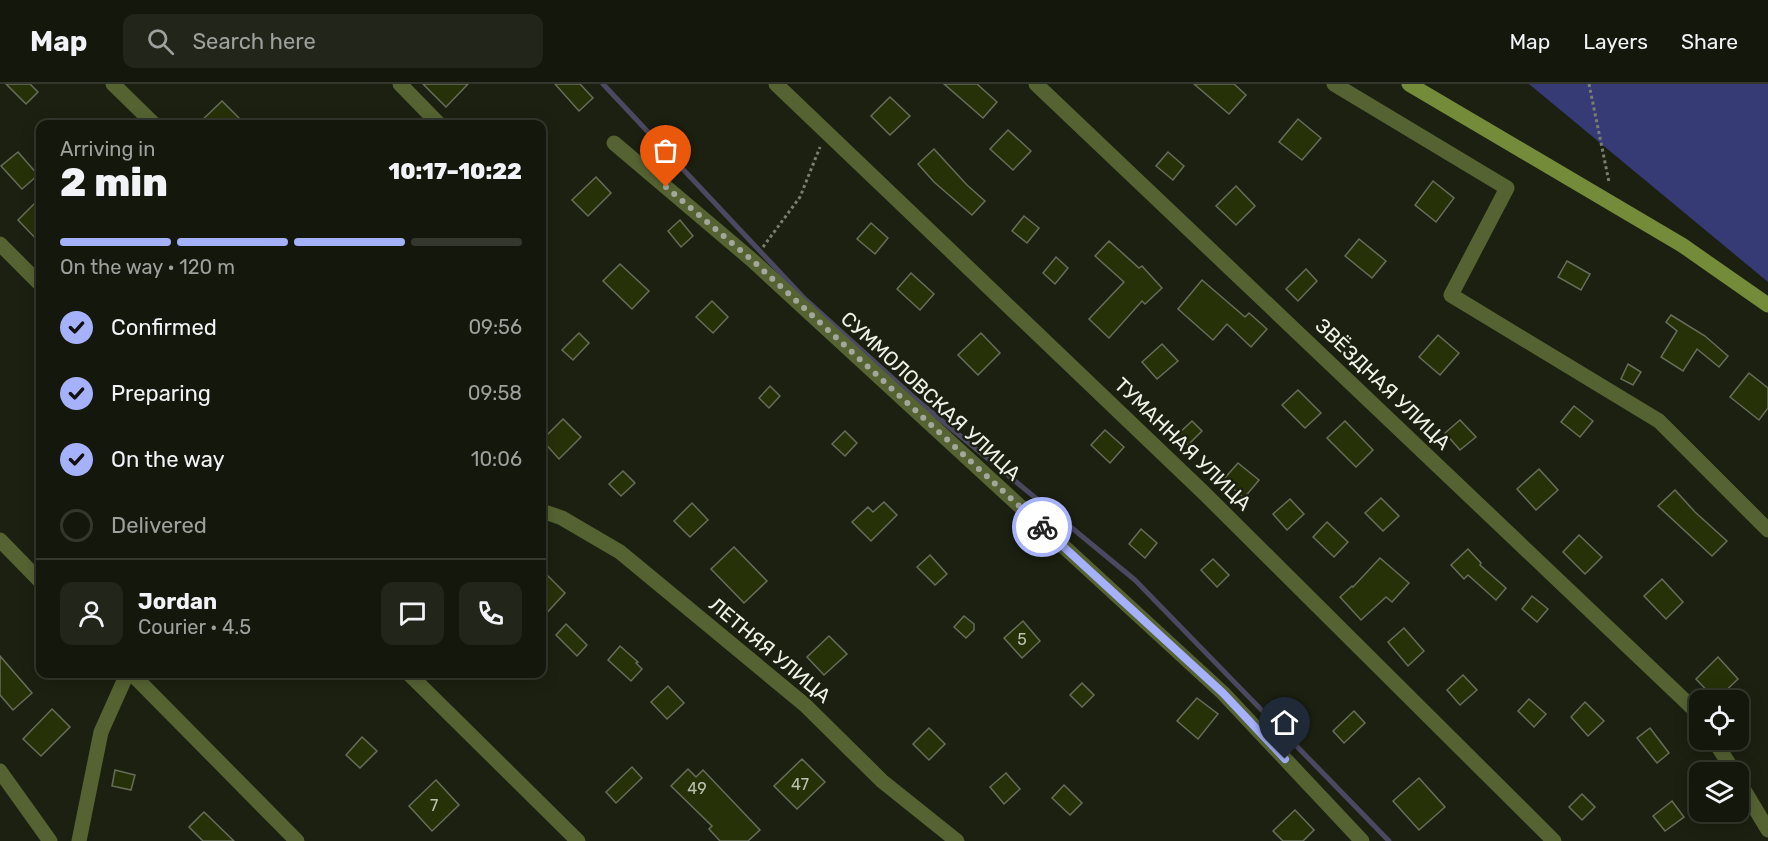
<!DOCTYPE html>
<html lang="en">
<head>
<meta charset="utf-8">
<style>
	body { margin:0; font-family:Rubik,sans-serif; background:#21251a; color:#f1f3f6; height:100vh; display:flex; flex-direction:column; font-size:22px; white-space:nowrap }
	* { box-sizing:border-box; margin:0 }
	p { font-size:20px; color:#9da09d }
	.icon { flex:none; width:33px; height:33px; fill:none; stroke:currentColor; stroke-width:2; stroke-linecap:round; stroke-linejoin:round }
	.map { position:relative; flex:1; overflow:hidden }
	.drawer { position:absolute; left:36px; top:36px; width:510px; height:558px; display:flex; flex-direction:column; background:#14180c; border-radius:12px; box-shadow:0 3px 15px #0003,0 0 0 2px #33372d }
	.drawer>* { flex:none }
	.controls { position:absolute; left:1689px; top:606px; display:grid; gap:12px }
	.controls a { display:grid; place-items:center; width:60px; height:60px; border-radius:12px; background:#14180c; box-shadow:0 3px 15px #0003,0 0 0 2px #33372d; font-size:30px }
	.pin { position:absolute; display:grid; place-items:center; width:51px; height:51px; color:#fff; margin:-62px -26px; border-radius:50% 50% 50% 0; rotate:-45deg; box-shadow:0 0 6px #0007 }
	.pin .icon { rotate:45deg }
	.courier { position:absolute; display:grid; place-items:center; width:60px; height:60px; margin:-30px; border:4px solid #a6b1fc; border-radius:50%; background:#fff; color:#222; box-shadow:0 2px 8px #0007 }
	.summary em { font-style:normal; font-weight:800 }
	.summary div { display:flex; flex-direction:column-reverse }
	.summary { display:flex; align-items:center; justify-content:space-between; height:102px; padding:0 24px }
	h1 { font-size:39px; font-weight:800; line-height:45px }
	.bar { display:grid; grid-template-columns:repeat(4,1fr); gap:9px 6px; align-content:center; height:72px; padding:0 24px }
	.bar i { height:8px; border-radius:4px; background:#33372d }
	.bar .current { background:#a6b1fc }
	.bar p { grid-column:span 4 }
	.line { display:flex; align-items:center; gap:15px; padding:0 24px; border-top:2px solid #33372d }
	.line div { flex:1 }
	.round { display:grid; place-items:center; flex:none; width:63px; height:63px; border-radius:12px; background:#21251a }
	ol { padding:0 24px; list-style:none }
	li { display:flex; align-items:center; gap:18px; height:66px }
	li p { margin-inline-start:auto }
	li .icon { padding:6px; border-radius:50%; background:#a6b1fc; color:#111; stroke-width:4 }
	li:last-child { color:#9da09d }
	li i { width:33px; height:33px; border:3px solid #33372d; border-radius:50% }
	header { display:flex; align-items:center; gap:36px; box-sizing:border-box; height:84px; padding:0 30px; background:#14180c; border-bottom:2px solid #33372d }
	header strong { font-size:28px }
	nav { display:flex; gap:33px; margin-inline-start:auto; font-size:21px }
	.search { width:420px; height:54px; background:#21251a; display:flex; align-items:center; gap:15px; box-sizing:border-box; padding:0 21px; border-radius:12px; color:#9da09d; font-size:22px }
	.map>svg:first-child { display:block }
	.green { fill:#363a75 }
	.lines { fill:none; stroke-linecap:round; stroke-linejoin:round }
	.stream { stroke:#4b4962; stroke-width:5 }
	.building { fill:#273108; stroke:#666d5a; stroke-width:1.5 }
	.path { stroke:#7a7e71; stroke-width:3; stroke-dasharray:3 3; stroke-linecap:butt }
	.street { stroke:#556332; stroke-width:15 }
	.secondary { stroke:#748b39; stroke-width:15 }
	.done { stroke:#a4a89c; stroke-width:6; stroke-dasharray:0 10.8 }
	.route { stroke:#a6b1fc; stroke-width:8 }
	.labels { text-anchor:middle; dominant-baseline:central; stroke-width:5; stroke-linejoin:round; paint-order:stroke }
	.number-label { font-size:16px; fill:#bcc2b0 }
	.street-label { font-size:20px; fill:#eef2e8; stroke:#1b2010 }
</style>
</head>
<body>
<header>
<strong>Map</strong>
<div class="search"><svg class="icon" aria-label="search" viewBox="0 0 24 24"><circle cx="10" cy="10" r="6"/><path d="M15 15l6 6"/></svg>Search here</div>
<nav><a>Map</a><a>Layers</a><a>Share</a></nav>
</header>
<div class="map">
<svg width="1768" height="757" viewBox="0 0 1768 757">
	<rect width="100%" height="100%" fill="#1b2010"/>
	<!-- green -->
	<path class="green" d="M1529,0H1768V198Z"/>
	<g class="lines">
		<!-- stream -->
		<path class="stream" d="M603,0L803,213L918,317L1135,496L1389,757"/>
	</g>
	<!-- building -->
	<g class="building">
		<path d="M6,0H30L38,8L26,20Z"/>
		<path d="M423,0H468L446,23Z"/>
		<path d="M555,0H580L593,14L579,27Z"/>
		<path d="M944,0H977L997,18L983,34Z"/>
		<path d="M1194,0H1234L1246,11L1229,30Z"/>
		<path d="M890,13L910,32L890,51L871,32Z"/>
		<path d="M222,17L245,40H198Z"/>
		<path d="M1298,35L1321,54L1302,76L1279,58Z"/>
		<path d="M1008,46L1031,67L1013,86L990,65Z"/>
		<path d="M934,65L967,101L985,117L972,131L934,98L918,80Z"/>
		<path d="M18,68L38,91L22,105L1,82Z"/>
		<path d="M1168,68L1184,82L1173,96L1156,82Z"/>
		<path d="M596,93L611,109L588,132L572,116Z"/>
		<path d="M1433,97L1454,114L1436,138L1415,121Z"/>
		<path d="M1236,102L1255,122L1236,141L1216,122Z"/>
		<path d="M40,114V159L18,136Z"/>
		<path d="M1024,132L1039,144L1027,159L1012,147Z"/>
		<path d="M680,136L693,152L681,163L668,147Z"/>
		<path d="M871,139L888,154L875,170L857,155Z"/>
		<path d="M1359,155L1386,177L1372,194L1345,172Z"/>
		<path d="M1109,157L1139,184L1142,182L1162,204L1145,220L1142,217L1109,254L1089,235L1124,198L1095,172Z"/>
		<path d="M1056,173L1068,184L1055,200L1043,189Z"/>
		<path d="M1567,177L1590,190L1581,206L1558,193Z"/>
		<path d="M620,180L649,207L632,225L603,197Z"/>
		<path d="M1306,185L1317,197L1298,217L1286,205Z"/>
		<path d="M911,189L934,210L920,226L897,205Z"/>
		<path d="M1202,196L1245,233L1249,229L1267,245L1251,263L1227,240L1213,256L1178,225Z"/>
		<path d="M712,217L728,233L713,249L696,233Z"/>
		<path d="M1671,231L1705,252L1728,272L1719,283L1697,265L1683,287L1661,273L1677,247L1666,238Z"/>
		<path d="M579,249L589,259L573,276L562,266Z"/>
		<path d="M981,249L1000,269L978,291L958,271Z"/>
		<path d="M1438,251L1459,269L1440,291L1419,273Z"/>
		<path d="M1162,260L1178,277L1157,295L1142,278Z"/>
		<path d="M1628,280L1641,288L1633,301L1621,295Z"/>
		<path d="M1749,289L1768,304V324L1759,336L1730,313Z"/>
		<path d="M770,302L780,312L769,324L759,314Z"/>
		<path d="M1298,306L1321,329L1305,344L1282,321Z"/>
		<path d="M1574,322L1593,337L1580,353L1561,338Z"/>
		<path d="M563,335L581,353L559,375L542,356Z"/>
		<path d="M1460,336L1476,353L1460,366L1445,349Z"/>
		<path d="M1192,337L1202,347L1188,361L1177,351Z"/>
		<path d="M1345,337L1373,366L1356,383L1327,354Z"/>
		<path d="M1105,346L1124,363L1110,379L1091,361Z"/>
		<path d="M845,347L857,359L845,372L832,360Z"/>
		<path d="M1238,379L1259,396L1244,414L1223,396Z"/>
		<path d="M1539,385L1558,406L1536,426L1517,405Z"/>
		<path d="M623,387L635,399L621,412L609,400Z"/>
		<path d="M1675,406L1695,428L1727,457L1712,472L1658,422Z"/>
		<path d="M1381,414L1399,432L1383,447L1365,429Z"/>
		<path d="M1290,415L1304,430L1287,446L1273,430Z"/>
		<path d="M884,418L897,431L871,457L852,438L868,423L873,428Z"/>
		<path d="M692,419L708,436L690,453L674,437Z"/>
		<path d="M1327,438L1348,458L1334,473L1313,453Z"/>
		<path d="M1141,445L1157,459L1145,474L1129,460Z"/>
		<path d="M1579,451L1602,473L1585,490L1563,468Z"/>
		<path d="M734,463L767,497L744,519L711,485Z"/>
		<path d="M1468,465L1481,479L1480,481L1506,504L1496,516L1468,491L1464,495L1451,481Z"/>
		<path d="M930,471L947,490L935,501L917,483Z"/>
		<path d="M1380,474L1409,499L1392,518L1386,513L1361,536L1340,513L1352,502L1353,503Z"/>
		<path d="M1213,475L1229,491L1217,503L1201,486Z"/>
		<path d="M542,486L565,509L542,534Z"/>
		<path d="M1662,495L1683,518L1666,535L1644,512Z"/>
		<path d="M1532,512L1548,525L1537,538L1522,525Z"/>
		<path d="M964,532L974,540V546L966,554L954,543Z"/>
		<path d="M1023,537L1040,557L1022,574L1004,554Z"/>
		<path d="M566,540L587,561L577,572L556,551Z"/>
		<path d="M1404,544L1424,567L1408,582L1388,558Z"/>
		<path d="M829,552L847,570L824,591L807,573Z"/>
		<path d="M620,562L638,578L636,579L642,585L631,597L608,576Z"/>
		<path d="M0,572L32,609L13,626L0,611Z"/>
		<path d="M1718,573L1738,595L1716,616L1696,595Z"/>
		<path d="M1463,591L1477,606L1460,621L1447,606Z"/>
		<path d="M1082,599L1094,611L1082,623L1070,611Z"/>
		<path d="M668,602L684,619L667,635L651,618Z"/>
		<path d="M1197,614L1218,630L1198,655L1177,637Z"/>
		<path d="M1529,615L1546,630L1534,643L1518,627Z"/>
		<path d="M1585,618L1604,637L1588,652L1571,633Z"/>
		<path d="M52,625L70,643L41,672L23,655Z"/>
		<path d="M1354,627L1365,639L1344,659L1333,647Z"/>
		<path d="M929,644L945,660L929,676L913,660Z"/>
		<path d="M1650,644L1669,669L1657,679L1637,654Z"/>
		<path d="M362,653L377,667L360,684L346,671Z"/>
		<path d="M802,675L825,698L797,725L774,702Z"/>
		<path d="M632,683L642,694L616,719L606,708Z"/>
		<path d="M688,685L696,693L703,686L760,746L748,757H720L709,745L712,742L671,702Z"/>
		<path d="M115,686L135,691L131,706L112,702Z"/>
		<path d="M1006,689L1020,705L1004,720L990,703Z"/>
		<path d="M1419,694L1445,723L1419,746L1393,717Z"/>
		<path d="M436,696L459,721L432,747L409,722Z"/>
		<path d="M1064,701L1082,719L1070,731L1052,714Z"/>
		<path d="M1582,710L1595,723L1582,736L1569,723Z"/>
		<path d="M1672,717L1684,733L1665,747L1653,732Z"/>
		<path d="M1295,726L1314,746L1303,757H1283L1273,747Z"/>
		<path d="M204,728L234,757H203L189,743Z"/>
	</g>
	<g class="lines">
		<!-- path -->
		<g class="path">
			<path d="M1589,0L1609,98"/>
			<path d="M763,163L800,113L820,63"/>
		</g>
		<!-- street -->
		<g class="street">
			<path d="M113,0L154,40"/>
			<path d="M400,0L439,40"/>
			<path d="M776,0L1204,409L1554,757"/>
			<path d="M1036,0L1700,631"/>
			<path d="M1334,0L1507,104L1451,211L1659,337L1768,446"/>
			<path d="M614,59L752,176L1223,609L1362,757"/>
			<path d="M0,160L40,200"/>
			<path d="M542,427L562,434L620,468L805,621L882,697L957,757"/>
			<path d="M0,456L40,497"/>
			<path d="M132,590L297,757"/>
			<path d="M409,590L578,757"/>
			<path d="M1714,656L1734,688"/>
			<path d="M0,687L50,757"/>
			<path d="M1738,696L1768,746"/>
			<path d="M79,757L101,648L127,590"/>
		</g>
		<!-- secondary -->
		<path class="secondary" d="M1409,0L1682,161L1768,221"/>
	</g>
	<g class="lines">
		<!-- done -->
		<path class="done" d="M666,103L752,176L1042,443"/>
		<!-- route -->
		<path class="route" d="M1042,443L1223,609L1285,675"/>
	</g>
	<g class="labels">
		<!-- number labels -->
		<g class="number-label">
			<text x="1022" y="555">5</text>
			<text x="800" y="700">47</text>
			<text x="697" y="704">49</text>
			<text x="434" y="721">7</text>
		</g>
		<!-- street labels -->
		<g class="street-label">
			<text transform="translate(1383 300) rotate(44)">ЗВЁЗДНАЯ УЛИЦА</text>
			<text transform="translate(931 312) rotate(43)">СУММОЛОВСКАЯ УЛИЦА</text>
			<text transform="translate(1183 360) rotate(44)">ТУМАННАЯ УЛИЦА</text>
			<text transform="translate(770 566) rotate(40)">ЛЕТНЯЯ УЛИЦА</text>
		</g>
	</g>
</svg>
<div class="controls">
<a><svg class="icon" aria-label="locate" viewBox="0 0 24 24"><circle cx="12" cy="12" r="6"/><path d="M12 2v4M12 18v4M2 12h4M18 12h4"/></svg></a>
<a><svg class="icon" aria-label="layers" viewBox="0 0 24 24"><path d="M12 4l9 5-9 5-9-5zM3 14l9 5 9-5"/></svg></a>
</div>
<div class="pin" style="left:666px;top:103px;background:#ea580c"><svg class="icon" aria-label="bag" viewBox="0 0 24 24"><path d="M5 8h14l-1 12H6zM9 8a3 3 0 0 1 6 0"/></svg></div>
<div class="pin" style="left:1285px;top:675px;background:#1f2937"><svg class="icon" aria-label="home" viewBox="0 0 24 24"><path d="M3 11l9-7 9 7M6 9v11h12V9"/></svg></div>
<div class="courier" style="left:1042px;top:443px"><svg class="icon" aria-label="bike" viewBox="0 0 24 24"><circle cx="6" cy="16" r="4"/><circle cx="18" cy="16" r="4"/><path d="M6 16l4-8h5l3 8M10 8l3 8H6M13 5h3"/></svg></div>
<section class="drawer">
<div class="summary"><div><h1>2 min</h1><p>Arriving in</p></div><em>10:17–10:22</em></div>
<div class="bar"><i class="current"></i><i class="current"></i><i class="current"></i><i></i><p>On the way · 120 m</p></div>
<ol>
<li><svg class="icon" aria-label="check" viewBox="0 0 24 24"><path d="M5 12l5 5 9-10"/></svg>Confirmed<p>09:56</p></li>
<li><svg class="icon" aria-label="check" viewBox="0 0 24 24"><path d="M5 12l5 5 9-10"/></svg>Preparing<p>09:58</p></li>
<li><svg class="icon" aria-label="check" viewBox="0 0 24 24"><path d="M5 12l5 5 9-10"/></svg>On the way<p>10:06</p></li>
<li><i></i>Delivered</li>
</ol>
<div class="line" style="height:108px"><a class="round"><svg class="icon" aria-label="person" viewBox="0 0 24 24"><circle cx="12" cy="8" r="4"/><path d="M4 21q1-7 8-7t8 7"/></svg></a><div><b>Jordan</b><p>Courier · 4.5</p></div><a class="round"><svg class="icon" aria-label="chat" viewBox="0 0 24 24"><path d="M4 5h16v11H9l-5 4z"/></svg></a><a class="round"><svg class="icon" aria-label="phone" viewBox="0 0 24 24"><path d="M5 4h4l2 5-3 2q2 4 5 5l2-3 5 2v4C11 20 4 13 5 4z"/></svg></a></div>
</section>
</div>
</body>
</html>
